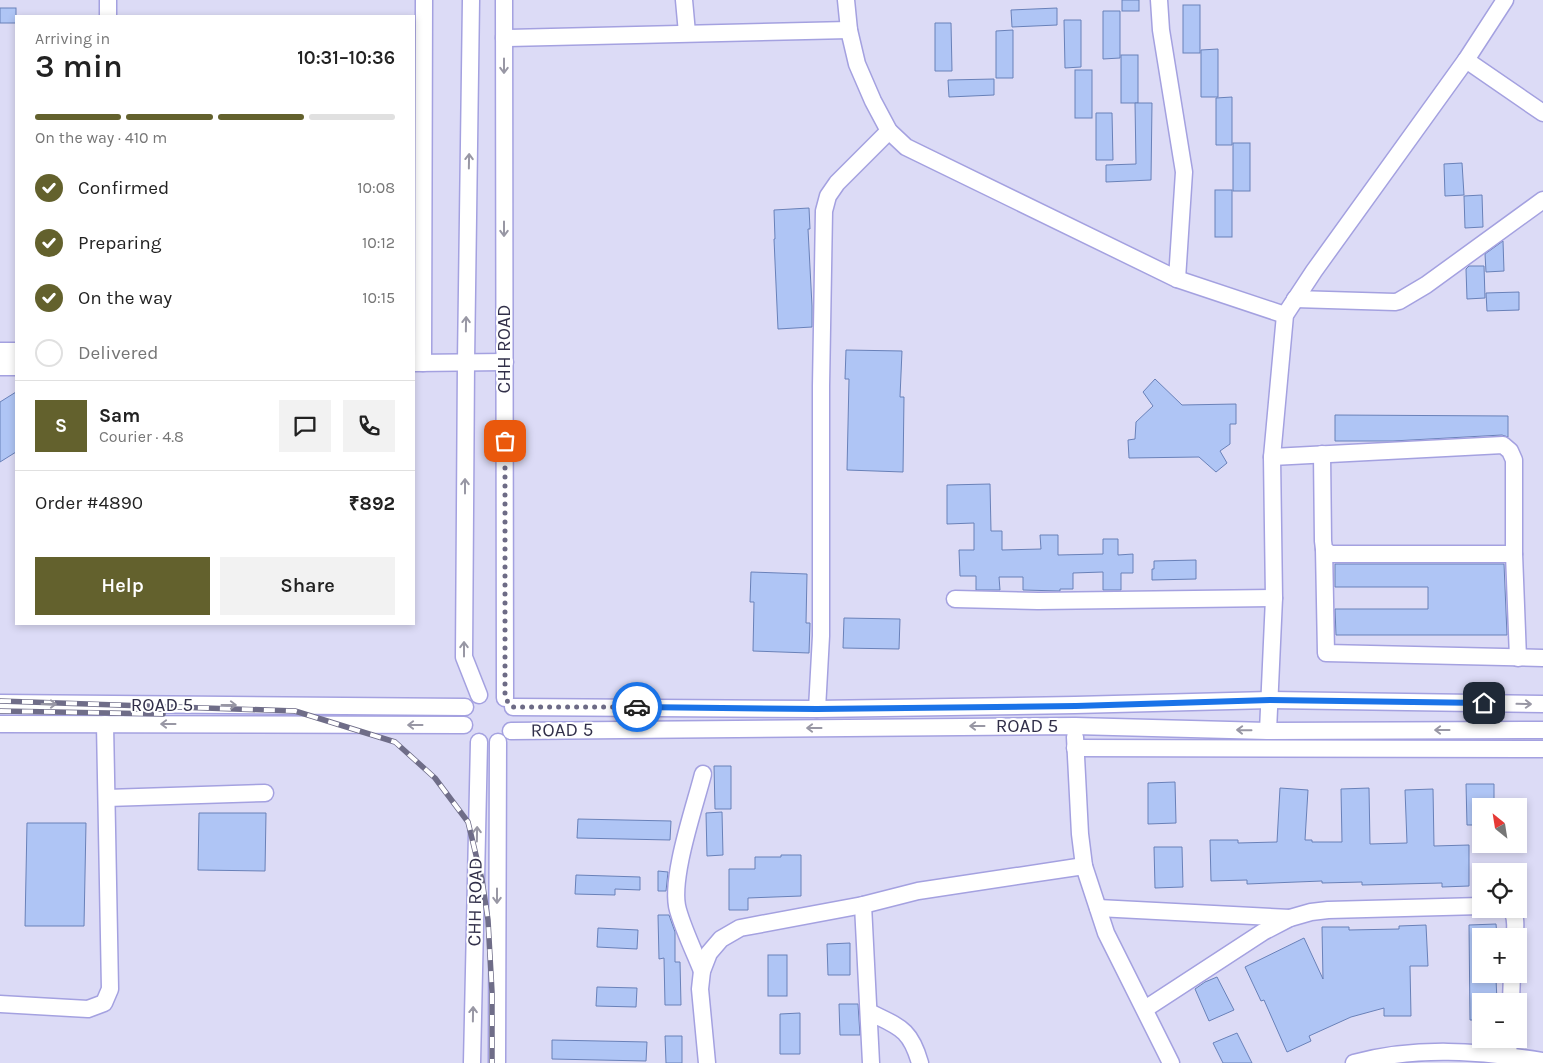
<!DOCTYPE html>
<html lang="en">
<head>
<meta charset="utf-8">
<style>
	body { margin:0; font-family:Karla,sans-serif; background:#f2f2f2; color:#222; height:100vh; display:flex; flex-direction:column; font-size:19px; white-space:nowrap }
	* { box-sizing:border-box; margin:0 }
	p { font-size:16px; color:#767676 }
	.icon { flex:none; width:28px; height:28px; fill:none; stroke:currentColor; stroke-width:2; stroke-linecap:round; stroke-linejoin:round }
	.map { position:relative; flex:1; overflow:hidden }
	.panel { position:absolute; left:15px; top:15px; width:400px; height:610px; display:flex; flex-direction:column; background:#fff; border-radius:0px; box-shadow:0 2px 8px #0003 }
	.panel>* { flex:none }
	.needle { width:32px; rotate:330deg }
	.tools { position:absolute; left:1472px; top:798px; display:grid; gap:10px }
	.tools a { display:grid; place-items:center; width:55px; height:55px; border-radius:0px; background:#fff; box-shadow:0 2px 8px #0003; font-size:25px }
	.pin { position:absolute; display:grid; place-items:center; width:42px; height:42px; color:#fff; margin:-21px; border-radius:10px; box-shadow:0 2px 8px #0006 }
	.courier { position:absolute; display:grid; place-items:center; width:50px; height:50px; margin:-25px; border:4px solid #1a73e8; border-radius:50%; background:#fff; color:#222; box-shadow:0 1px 6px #0007 }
	.overview em { font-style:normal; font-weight:600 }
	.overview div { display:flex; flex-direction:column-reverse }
	.overview { display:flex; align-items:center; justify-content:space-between; height:85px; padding:0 20px }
	h1 { font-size:32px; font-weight:600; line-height:38px }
	.bar { display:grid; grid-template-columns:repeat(4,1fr); gap:8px 5px; align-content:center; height:60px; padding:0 20px }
	.bar i { height:6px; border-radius:4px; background:#e0e0e0 }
	.bar .selected { background:#63612d }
	.bar p { grid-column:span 4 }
	.line { display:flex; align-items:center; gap:12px; padding:0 20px; border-top:1px solid #e0e0e0 }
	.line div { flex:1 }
	.round { display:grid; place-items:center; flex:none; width:52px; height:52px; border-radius:0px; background:#f2f2f2 }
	ol { padding:0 20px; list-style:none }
	li { display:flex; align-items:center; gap:15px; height:55px }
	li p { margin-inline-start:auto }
	li .icon { padding:5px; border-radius:50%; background:#63612d; color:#fff; stroke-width:4 }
	li:last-child { color:#767676 }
	li i { width:28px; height:28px; border:2px solid #e0e0e0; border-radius:50% }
	.primary-button { display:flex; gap:10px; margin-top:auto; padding:10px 20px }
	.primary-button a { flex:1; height:58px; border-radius:0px; background:#63612d; color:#fff; font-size:20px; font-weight:600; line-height:58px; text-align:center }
	.primary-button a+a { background:#f2f2f2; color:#222 }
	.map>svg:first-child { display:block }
	.building { fill:#afc5f5; stroke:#6981b9 }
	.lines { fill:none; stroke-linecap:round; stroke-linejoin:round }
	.minor-casing { stroke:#a4a1e0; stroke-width:19 }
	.minor { stroke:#fff; stroke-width:16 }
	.rail-casing { stroke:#6f6d88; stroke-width:5.5 }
	.rail { stroke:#fff; stroke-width:4; stroke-dasharray:11; stroke-linecap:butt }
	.oneway { stroke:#9897a4 }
	.done { stroke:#6d6b86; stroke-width:5; stroke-dasharray:0 9 }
	.route { stroke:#1a73e8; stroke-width:6 }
	.labels { text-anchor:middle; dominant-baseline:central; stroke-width:4; stroke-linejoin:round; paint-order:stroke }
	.street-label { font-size:19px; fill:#312f49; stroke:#fff }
</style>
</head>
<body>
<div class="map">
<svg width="1543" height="1063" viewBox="0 0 1543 1063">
	<rect width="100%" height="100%" fill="#dcdbf6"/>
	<!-- building -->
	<g class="building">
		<rect x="1122" y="0" width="17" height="11"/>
		<rect x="1183" y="5" width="17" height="48"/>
		<rect x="0" y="8" width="16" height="15"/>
		<path d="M1057,8V25L1012,27L1011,10Z"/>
		<path d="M1103,11H1120V58L1103,59Z"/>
		<path d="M1064,20H1081V67L1065,68Z"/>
		<path d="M935,23H951L952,71H935Z"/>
		<path d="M1013,30V78H996V31Z"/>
		<path d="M1218,49V97H1201V50Z"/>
		<rect x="1121" y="55" width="17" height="48"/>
		<rect x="1075" y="70" width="17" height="48"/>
		<path d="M994,79V95L949,97L948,80Z"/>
		<path d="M1232,97V145H1216V98Z"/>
		<path d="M1135,103H1152L1151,180L1106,182V165L1136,164Z"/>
		<path d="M1096,113H1112L1113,160H1096Z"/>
		<rect x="1233" y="143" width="17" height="48"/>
		<path d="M1462,163L1464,195L1445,196L1444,164Z"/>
		<rect x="1215" y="190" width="17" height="47"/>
		<path d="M1482,195L1483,227L1465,228L1464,196Z"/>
		<path d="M809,208L810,229H808L812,306V327L778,329L774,239H775L774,210Z"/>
		<path d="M1503,241L1504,271L1486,272L1485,254Z"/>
		<path d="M1469,266H1484L1485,298L1467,299L1466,269Z"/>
		<path d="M1519,292V310L1487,311L1486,293Z"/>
		<path d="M846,350L902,351L900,397H904L903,472L847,470L849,379H845Z"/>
		<path d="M1155,379L1182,405L1236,404V424H1230V444L1220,451L1227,463L1216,472L1199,457L1129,458L1128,440L1135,439L1136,422L1153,406L1143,392Z"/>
		<path d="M16,392V452L0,462V402Z"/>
		<path d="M1335,415L1508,416V437L1502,435L1393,441H1335Z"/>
		<path d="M990,484L991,531H1002V550L1041,549L1040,535H1058V555L1103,554V539H1118V555L1133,554V573H1121V590H1103V572L1073,573V589H1060V591L1023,590V577H999L1000,590H976V576H960L959,550H974V523L947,524V485Z"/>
		<path d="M1196,560V579L1152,580V569H1154V561Z"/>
		<path d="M1335,564H1504L1507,635H1336L1335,609H1428V587H1335Z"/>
		<path d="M751,572L807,574L806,623H810L809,653L753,651L754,602H750Z"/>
		<path d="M844,618L900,619L899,649L843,648Z"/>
		<path d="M714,766H731V809H715Z"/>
		<path d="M1175,782L1176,823L1148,824V783Z"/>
		<path d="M1466,784H1494V806H1481V825H1467Z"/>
		<path d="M1280,788L1308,790L1305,840H1312V842H1342L1341,789L1369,788L1370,844L1407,843L1405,790L1433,789L1434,846L1469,845V886L1442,887V883L1362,885V882L1322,883V881L1247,884V880L1211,881L1210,840H1238V843L1277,842Z"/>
		<path d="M722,812L723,855L707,856L706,813Z"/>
		<path d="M199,813H266L265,871L198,870Z"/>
		<path d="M578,819L671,821L670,840L577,838Z"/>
		<path d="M27,823H86L84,926H25Z"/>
		<path d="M1154,847H1182L1183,887L1155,888Z"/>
		<path d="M781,855H801V896L748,898V910H729V869H755V857H781Z"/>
		<path d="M658,871L668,872L666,891H658Z"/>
		<path d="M576,875L640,877V890L615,889V895L575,894Z"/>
		<path d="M658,915H669L675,932V962H680L681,1005H665L664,958L659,959Z"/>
		<path d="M1496,924L1497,936H1481V979H1496L1497,1001H1481V1020H1470L1469,925Z"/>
		<path d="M1426,925L1428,966H1410L1411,1016H1384V1008L1351,1017L1309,1036L1311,1041L1287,1052L1264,1000L1261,1001L1245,967L1304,938L1323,979L1322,927H1349V930L1399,929V926Z"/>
		<path d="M598,928L638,930L637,949L597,947Z"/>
		<path d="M850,943V975H828L827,944Z"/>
		<rect x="768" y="955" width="19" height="41"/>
		<path d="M1217,977L1234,1010L1209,1021L1195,989L1205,982Z"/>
		<path d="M597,987L637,988L636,1007L596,1006Z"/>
		<path d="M839,1004H858L860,1035H840Z"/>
		<path d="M800,1013V1054H780V1014Z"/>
		<path d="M1237,1033L1252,1063H1223L1213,1043Z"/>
		<path d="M665,1036H682V1063H666Z"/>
		<path d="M552,1040L647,1042L646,1061L552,1059Z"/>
	</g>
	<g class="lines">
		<!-- minor casing -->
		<g class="minor-casing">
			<g id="minor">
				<path d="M471,0L466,362L464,657L479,695"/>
				<path d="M504,0L505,698"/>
				<path d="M684,0L687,33"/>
				<path d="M846,0L849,30L857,64L873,101L889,131L906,147L1177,279L1285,315"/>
				<path d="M1159,0L1161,30L1184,172L1177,279"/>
				<path d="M108,16V0"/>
				<path d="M504,38L849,30"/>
				<path d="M1466,60L1543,113"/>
				<path d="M1295,299L1395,302L1399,301L1426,285L1543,200"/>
				<path d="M0,351H16"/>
				<path d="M414,363L505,362"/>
				<path d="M423,363L424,0"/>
				<path d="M0,367H16"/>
				<path d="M1322,454L1323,541L1324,549L1330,554H1514"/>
				<path d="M1272,457L1503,445L1510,451L1514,460V554L1518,658"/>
				<path d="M1324,549L1326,653L1543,658"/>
				<path d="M955,599L1038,601L1274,598"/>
				<path d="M0,703L465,707"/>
				<path d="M513,707L817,709L1075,705L1270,700L1543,704"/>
				<path d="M817,709L821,636V386L824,211L828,196L837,183L889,131"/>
				<path d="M0,724L464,725"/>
				<path d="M511,731L1075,726L1268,731L1543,730"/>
				<path d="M1268,731L1274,598L1272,457L1285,315L1314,271L1466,60L1505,0"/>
				<path d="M1075,737L1080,834L1084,866L1106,933L1171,1063"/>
				<path d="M1075,748L1543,749"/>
				<path d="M107,798L265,793"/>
				<path d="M863,905L871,1063"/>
				<path d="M1098,908L1290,918"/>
				<path d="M1511,909C1517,917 1515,927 1515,936"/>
				<path d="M702,971C694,951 684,931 678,910C669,880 695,806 703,774"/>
				<path d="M1511,1001L1512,974"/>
				<path d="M0,1004L88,1009L104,1003L110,989L105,724"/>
				<path d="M1145,1009L1263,932L1290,918L1311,912L1328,910L1481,906"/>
				<path d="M869,1012C899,1027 910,1028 920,1063"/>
				<path d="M1508,1055L1509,1039"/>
				<path d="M472,1063L479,742"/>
				<path d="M497,1063L498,742"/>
				<path d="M707,1063L700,989L702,971L709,953L721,939L740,928L863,905L918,891L1084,866"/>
				<path d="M1354,1063C1417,1046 1479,1051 1543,1061"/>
			</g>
		</g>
		<!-- minor -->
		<use href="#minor" class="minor"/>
		<!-- rail casing -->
		<g class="rail-casing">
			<g id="rail">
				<path d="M0,701L295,711L395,742L435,778L468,822L482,880L488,920L492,992V1063"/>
				<path d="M0,711L163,714"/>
			</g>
		</g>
		<!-- rail -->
		<use href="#rail" class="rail"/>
	</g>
	<!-- one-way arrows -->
	<defs><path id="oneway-shaft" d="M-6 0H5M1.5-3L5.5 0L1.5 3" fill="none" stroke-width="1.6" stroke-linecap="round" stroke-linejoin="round" transform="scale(1.25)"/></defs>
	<g class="oneway">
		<use href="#oneway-shaft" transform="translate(504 66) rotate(90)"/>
		<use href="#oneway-shaft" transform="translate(469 161) rotate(-89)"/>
		<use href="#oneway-shaft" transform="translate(504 229) rotate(90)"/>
		<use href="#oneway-shaft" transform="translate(466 324) rotate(-89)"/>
		<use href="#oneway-shaft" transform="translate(465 486) rotate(-90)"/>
		<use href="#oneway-shaft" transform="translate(464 649) rotate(-90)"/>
		<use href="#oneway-shaft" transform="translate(49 704)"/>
		<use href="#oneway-shaft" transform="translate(1524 704) rotate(1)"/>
		<use href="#oneway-shaft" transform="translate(229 705)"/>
		<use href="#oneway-shaft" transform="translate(168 724) rotate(-180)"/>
		<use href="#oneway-shaft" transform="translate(415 725) rotate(-180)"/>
		<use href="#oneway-shaft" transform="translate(977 726) rotate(180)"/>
		<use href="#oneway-shaft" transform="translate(814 728) rotate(180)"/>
		<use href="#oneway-shaft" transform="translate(1244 730) rotate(-179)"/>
		<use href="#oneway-shaft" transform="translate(1442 730) rotate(180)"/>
		<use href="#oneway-shaft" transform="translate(477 834) rotate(-89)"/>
		<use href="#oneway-shaft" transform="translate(497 896) rotate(90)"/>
		<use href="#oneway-shaft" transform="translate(473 1014) rotate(-89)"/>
	</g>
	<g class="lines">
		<!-- done -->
		<path class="done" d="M505,441V698L512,707H637"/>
		<!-- route -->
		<path class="route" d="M637,707L817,709L1076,706L1270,700L1484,703"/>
	</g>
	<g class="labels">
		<!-- street labels -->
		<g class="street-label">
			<text transform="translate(504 349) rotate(-90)">CHH ROAD</text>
			<text x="162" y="705">ROAD 5</text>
			<text x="1027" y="726">ROAD 5</text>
			<text transform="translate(562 730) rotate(-1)">ROAD 5</text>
			<text transform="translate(475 902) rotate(-89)">CHH ROAD</text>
		</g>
	</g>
</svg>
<div class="tools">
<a><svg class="needle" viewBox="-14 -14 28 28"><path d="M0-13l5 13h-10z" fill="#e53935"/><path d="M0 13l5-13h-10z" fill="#767676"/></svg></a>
<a><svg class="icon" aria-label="locate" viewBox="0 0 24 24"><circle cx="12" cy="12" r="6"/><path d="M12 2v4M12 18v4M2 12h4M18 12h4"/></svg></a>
<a>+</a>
<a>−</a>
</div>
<div class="pin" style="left:505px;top:441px;background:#ea580c"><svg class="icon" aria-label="bag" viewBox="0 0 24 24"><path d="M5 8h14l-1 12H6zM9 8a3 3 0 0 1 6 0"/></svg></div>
<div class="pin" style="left:1484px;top:703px;background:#1f2937"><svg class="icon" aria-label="home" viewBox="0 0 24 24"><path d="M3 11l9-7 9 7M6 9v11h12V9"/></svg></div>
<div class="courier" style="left:637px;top:707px"><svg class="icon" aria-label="car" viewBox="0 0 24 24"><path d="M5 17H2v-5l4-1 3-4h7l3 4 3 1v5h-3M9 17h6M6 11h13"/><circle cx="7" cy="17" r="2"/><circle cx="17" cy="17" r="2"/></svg></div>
<section class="panel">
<div class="overview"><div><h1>3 min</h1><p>Arriving in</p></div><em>10:31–10:36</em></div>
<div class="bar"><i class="selected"></i><i class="selected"></i><i class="selected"></i><i></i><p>On the way · 410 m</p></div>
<ol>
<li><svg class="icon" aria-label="check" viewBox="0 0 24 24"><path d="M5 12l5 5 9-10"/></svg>Confirmed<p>10:08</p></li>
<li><svg class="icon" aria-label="check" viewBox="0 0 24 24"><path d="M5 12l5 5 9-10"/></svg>Preparing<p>10:12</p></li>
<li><svg class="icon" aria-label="check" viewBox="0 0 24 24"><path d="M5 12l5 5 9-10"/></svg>On the way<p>10:15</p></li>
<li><i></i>Delivered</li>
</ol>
<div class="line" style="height:90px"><b class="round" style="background:#63612d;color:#fff">S</b><div><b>Sam</b><p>Courier · 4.8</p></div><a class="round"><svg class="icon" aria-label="chat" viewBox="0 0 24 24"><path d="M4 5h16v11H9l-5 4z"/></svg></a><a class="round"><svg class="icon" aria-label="phone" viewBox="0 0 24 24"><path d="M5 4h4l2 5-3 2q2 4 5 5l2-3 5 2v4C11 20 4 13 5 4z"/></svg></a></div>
<div class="line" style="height:65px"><div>Order #4890</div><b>₹892</b></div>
<div class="primary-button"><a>Help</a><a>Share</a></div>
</section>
</div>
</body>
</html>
